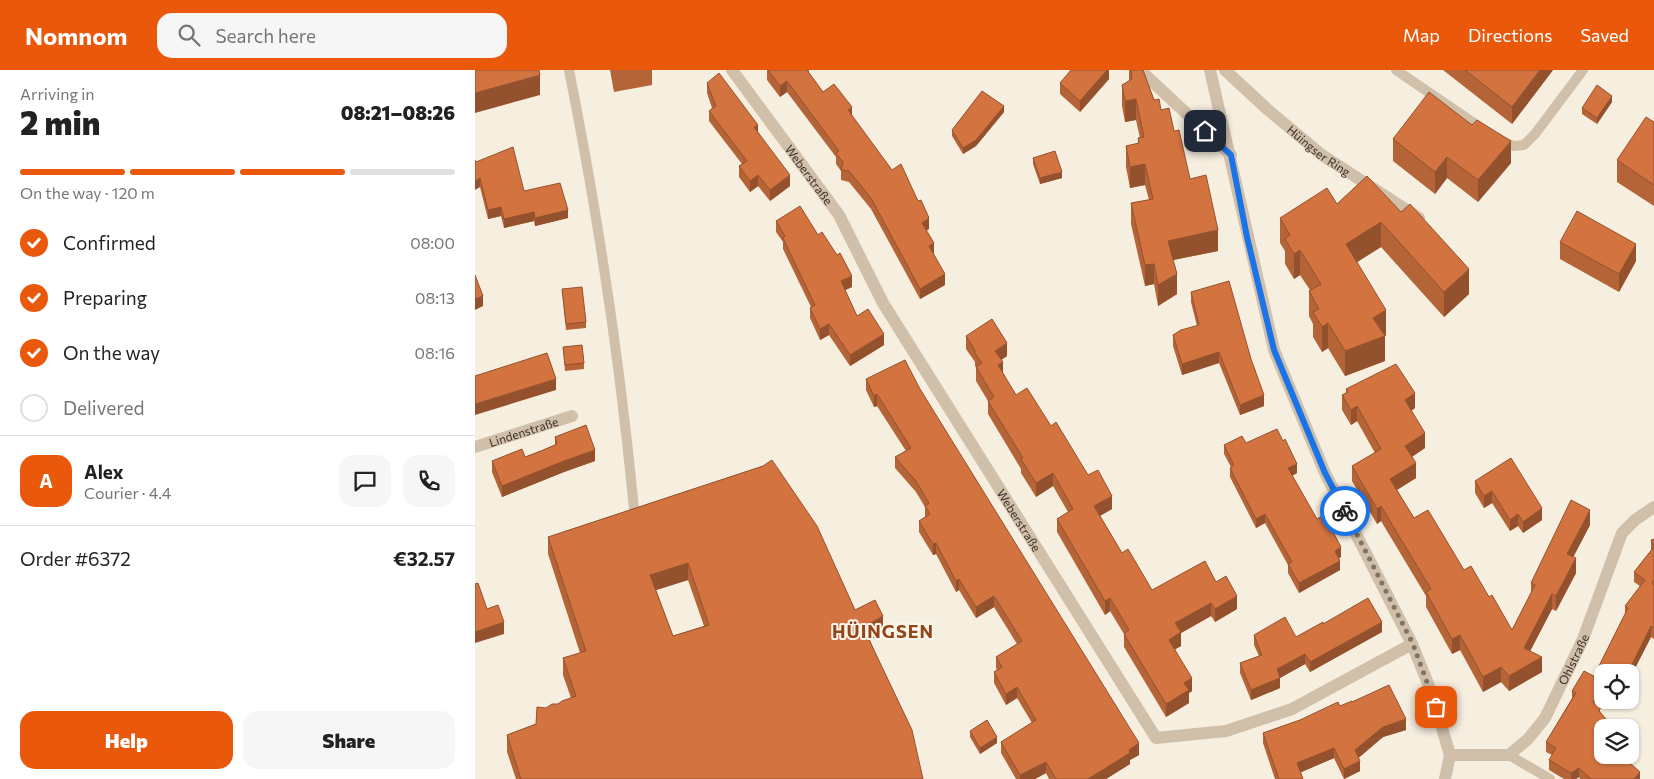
<!DOCTYPE html>
<html lang="en">
<head>
<meta charset="utf-8">
<style>
	body { margin:0; font-family:Commissioner,sans-serif; background:#f6f6f6; color:#222; height:100vh; display:flex; flex-direction:column; font-size:19px; white-space:nowrap }
	* { box-sizing:border-box; margin:0 }
	p { font-size:16px; color:#767676 }
	.icon { flex:none; width:28px; height:28px; fill:none; stroke:currentColor; stroke-width:2; stroke-linecap:round; stroke-linejoin:round }
	.map { position:relative; flex:1; overflow:hidden }
	.sheet { display:flex; flex-direction:column; background:#fff; width:475px }
	.sheet>* { flex:none }
	.fabs { position:absolute; left:1119px; top:594px; display:grid; gap:10px }
	.fabs a { display:grid; place-items:center; width:45px; height:45px; border-radius:10px; background:#fff; box-shadow:0 1px 4px #0004; font-size:25px }
	.pin { position:absolute; display:grid; place-items:center; width:42px; height:42px; color:#fff; margin:-21px; border-radius:10px; box-shadow:0 2px 8px #0006 }
	.courier { position:absolute; display:grid; place-items:center; width:50px; height:50px; margin:-25px; border:4px solid #1a73e8; border-radius:50%; background:#fff; color:#222; box-shadow:0 1px 6px #0007 }
	.summary em { font-style:normal; font-weight:800 }
	.summary div { display:flex; flex-direction:column-reverse }
	.summary { display:flex; align-items:center; justify-content:space-between; height:85px; padding:0 20px }
	h1 { font-size:32px; font-weight:800; line-height:38px }
	.bar { display:grid; grid-template-columns:repeat(4,1fr); gap:8px 5px; align-content:center; height:60px; padding:0 20px }
	.bar i { height:6px; border-radius:4px; background:#e0e0e0 }
	.bar .active { background:#ea580c }
	.bar p { grid-column:span 4 }
	.line { display:flex; align-items:center; gap:12px; padding:0 20px; border-top:1px solid #e0e0e0 }
	.line div { flex:1 }
	.round { display:grid; place-items:center; flex:none; width:52px; height:52px; border-radius:15px; background:#f6f6f6 }
	ol { padding:0 20px; list-style:none }
	li { display:flex; align-items:center; gap:15px; height:55px }
	li p { margin-inline-start:auto }
	li .icon { padding:5px; border-radius:50%; background:#ea580c; color:#fff; stroke-width:4 }
	li:last-child { color:#767676 }
	li i { width:28px; height:28px; border:2px solid #e0e0e0; border-radius:50% }
	.primary-button { display:flex; gap:10px; margin-top:auto; padding:10px 20px }
	.primary-button a { flex:1; height:58px; border-radius:15px; background:#ea580c; color:#fff; font-size:20px; font-weight:800; line-height:58px; text-align:center }
	.primary-button a+a { background:#f6f6f6; color:#222 }
	header { display:flex; align-items:center; gap:30px; box-sizing:border-box; height:70px; padding:0 25px; background:#ea580c; color:#fff }
	header strong { font-size:24px }
	nav { display:flex; gap:28px; margin-inline-start:auto; font-size:18px }
	.search { width:350px; height:45px; background:#f6f6f6; display:flex; align-items:center; gap:12px; box-sizing:border-box; padding:0 18px; border-radius:15px; color:#767676; font-size:19px }
	main { display:flex; flex:1; min-height:0 }
	.map>svg:first-child { display:block }
	.lines { fill:none; stroke-linecap:round; stroke-linejoin:round }
	.lane { stroke:#d0bfa9; stroke-width:10 }
	.street { stroke:#d0bfa9; stroke-width:12 }
	.wall { fill:#b56437; fill-rule:evenodd }
	.shaded-wall { fill:#94512d }
	.building { fill:#d37440; stroke:#94512d; fill-rule:evenodd }
	.done { stroke:#7d7469; stroke-width:5; stroke-dasharray:0 9 }
	.route { stroke:#1a73e8; stroke-width:6 }
	.labels { text-anchor:middle; dominant-baseline:central; stroke-width:4; stroke-linejoin:round; paint-order:stroke }
	.street-label { font-size:12px; fill:#3c3229; stroke:#fcf7ed }
	.district-label { font-size:18px; font-weight:bold; letter-spacing:1px; fill:#954519; stroke:#fcf7ed }
</style>
</head>
<body>
<header>
<strong>Nomnom</strong>
<div class="search"><svg class="icon" aria-label="search" viewBox="0 0 24 24"><circle cx="10" cy="10" r="6"/><path d="M15 15l6 6"/></svg>Search here</div>
<nav><a>Map</a><a>Directions</a><a>Saved</a></nav>
</header>
<main>
<section class="sheet">
<div class="summary"><div><h1>2 min</h1><p>Arriving in</p></div><em>08:21–08:26</em></div>
<div class="bar"><i class="active"></i><i class="active"></i><i class="active"></i><i></i><p>On the way · 120 m</p></div>
<ol>
<li><svg class="icon" aria-label="check" viewBox="0 0 24 24"><path d="M5 12l5 5 9-10"/></svg>Confirmed<p>08:00</p></li>
<li><svg class="icon" aria-label="check" viewBox="0 0 24 24"><path d="M5 12l5 5 9-10"/></svg>Preparing<p>08:13</p></li>
<li><svg class="icon" aria-label="check" viewBox="0 0 24 24"><path d="M5 12l5 5 9-10"/></svg>On the way<p>08:16</p></li>
<li><i></i>Delivered</li>
</ol>
<div class="line" style="height:90px"><b class="round" style="background:#ea580c;color:#fff">A</b><div><b>Alex</b><p>Courier · 4.4</p></div><a class="round"><svg class="icon" aria-label="chat" viewBox="0 0 24 24"><path d="M4 5h16v11H9l-5 4z"/></svg></a><a class="round"><svg class="icon" aria-label="phone" viewBox="0 0 24 24"><path d="M5 4h4l2 5-3 2q2 4 5 5l2-3 5 2v4C11 20 4 13 5 4z"/></svg></a></div>
<div class="line" style="height:65px"><div>Order #6372</div><b>€32.57</b></div>
<div class="primary-button"><a>Help</a><a>Share</a></div>
</section>
<div class="map">
<svg width="1179" height="709" viewBox="0 0 1179 709">
	<rect width="100%" height="100%" fill="#f6eedf"/>
	<g class="lines">
		<!-- lane -->
		<g class="lane">
			<path d="M94,0C123,145 145,292 159,439"/>
			<path d="M921,0L1009,60"/>
			<path d="M1025,70L1038,76L1049,75L1060,64L1108,0"/>
			<path d="M1034,685L1075,709"/>
		</g>
		<!-- street -->
		<g class="street">
			<path id="s1" d="M257,0L364,145L408,233L681,668L751,661L817,639L937,574"/>
			<path d="M665,0L756,85"/>
			<path d="M735,0L799,280L850,403L937,574L956,621L975,685L970,709"/>
			<path id="s2" d="M750,0L792,39L847,85L944,148"/>
			<path id="s3" d="M0,377L97,346"/>
			<path id="s4" d="M975,685H1034L1053,669L1070,648L1108,569L1147,463L1160,450L1179,437"/>
		</g>
	</g>
	<!-- wall -->
	<g class="wall">
		<path d="M135,0H177V15L139,22Z"/>
		<path d="M292,0H334V3L348,22L377,45L454,159L451,161L459,184L470,215L445,229L396,139L374,112L366,110V101L361,94V87L312,22L305,27L292,10Z"/>
		<path d="M634,0V9L605,42L585,24V13Z"/>
		<path d="M654,0H668L679,30L699,61L715,109L743,181L698,190L702,224L683,236L679,214L670,216L656,154V133L674,130L670,115L655,118L651,97V76L663,74V68H665L661,50L650,52L647,36V15L654,11Z"/>
		<path d="M968,0H1078L1037,54Z"/>
		<path d="M232,13L283,62L315,116L295,131L283,116L275,122L264,107V96L267,94L234,51V41L237,38L232,23Z"/>
		<path d="M1137,32L1122,54L1107,44V38Z"/>
		<path d="M529,42L501,76L488,84L477,66V60Z"/>
		<path d="M1179,52V136L1142,112V90Z"/>
		<path d="M918,69L1036,93L1003,132L972,108L960,124L918,91Z"/>
		<path d="M558,88L587,108L565,114L558,94Z"/>
		<path d="M1,92L49,121L93,148L60,156L59,151L29,158L26,146L13,149L5,117Z"/>
		<path d="M892,106L994,224L969,247L906,177L882,192L911,265L910,266V291L870,306L853,278L847,282L838,267V254L834,246V221L835,220L825,205L819,209L810,194V181L805,173V148L862,134Z"/>
		<path d="M301,151L343,165L377,217L370,220L382,246L409,275L375,296L354,265L345,270L335,248V238L336,237L308,179V172L301,162Z"/>
		<path d="M1085,172L1161,191L1144,222L1085,189Z"/>
		<path d="M87,219L111,252V258L91,260Z"/>
		<path d="M716,222L789,336L765,345L744,293L707,305L698,276V265L722,256L716,232Z"/>
		<path d="M491,266L532,286L526,290L528,303L541,325L576,356L613,405L637,439L625,446L647,483L677,520L741,512L762,539L740,552L736,546L706,563V576L700,579L717,621L714,623V633L691,647L649,577V564L635,541L630,545L582,462V449L593,442L578,416L561,427L546,403V399L513,344V331L501,311V297L500,296V292L491,279Z"/>
		<path d="M88,277L109,293V299L90,301Z"/>
		<path d="M391,309L445,319L664,685L655,690V694L631,709H574L571,703L560,709H541L526,683V672L557,653L542,628L531,635L519,613V602L522,600L521,598V587L542,574L519,537L501,548L484,520L481,522L461,484L458,485L444,462V451L450,447V437L441,422L420,398V387L431,381L402,336L399,337L391,320Z"/>
		<path d="M871,319L940,338L936,341L950,378L937,387L941,408L922,420L939,448L989,500L1014,527L1037,560L1056,523V513L1115,455L1098,487L1101,503L1081,541L1077,539L1055,581L1067,602L1034,621L1026,612L1008,622L985,580L977,584L951,537V526L906,451L902,454L877,411V396L900,383L882,351L876,355L867,340V325L871,323Z"/>
		<path d="M80,367L120,391L89,402L27,427L17,402V391L50,387L80,375Z"/>
		<path d="M771,373L822,403L817,406L842,449L866,487L864,488L865,500L824,523L813,503V495L790,453L781,458L755,407V398L756,397L749,384V375Z"/>
		<path d="M288,396L380,540L408,563L395,570L448,709H41L32,682V665L61,654L71,638L83,634L96,628L88,605V588L105,583L73,484V467ZM213,510L229,556L198,566L181,520Z"/>
		<path d="M1000,411L1067,450L1048,463L1043,456L1035,461L1017,433L1009,438L1000,423Z"/>
		<path d="M1179,469V569L1176,567L1155,608V602H1128V609L1124,607V596L1150,544V536L1165,516L1159,512V502L1176,480V470Z"/>
		<path d="M848,554L907,562L835,602L830,594L805,608V618L776,630L765,603V593L784,586L779,575V565L821,567Z"/>
		<path d="M1097,621L1128,627L1122,635L1126,643L1156,686L1151,689L1165,709H1105L1104,707L1101,709H1089L1074,700V690L1077,685L1071,682V672L1097,628Z"/>
		<path d="M877,632L931,660L908,667L883,688L885,701L869,709L859,688L826,702L828,709H800L788,673V663Z"/>
		<path d="M495,661L522,673L505,684L495,667Z"/>
	</g>
	<!-- shaded-wall -->
	<g class="shaded-wall">
		<path d="M632,0H634V9L605,42V31Z"/>
		<path d="M1065,0H1078L1037,54V37Z"/>
		<path d="M65,5V25L0,43V23Z"/>
		<path d="M312,11V22L305,27V16Z"/>
		<path d="M1137,26V32L1122,54V48Z"/>
		<path d="M661,29V50L650,52V31Z"/>
		<path d="M529,36V42L501,76L488,84V78Z"/>
		<path d="M377,37V48L373,40Z"/>
		<path d="M283,55V66L279,57Z"/>
		<path d="M1036,71V93L1003,132V110Z"/>
		<path d="M972,87V108L960,124V102Z"/>
		<path d="M670,94V115L655,118V97Z"/>
		<path d="M587,102V108L565,114V108Z"/>
		<path d="M283,105V116L275,122V111Z"/>
		<path d="M315,105V116L295,131V120Z"/>
		<path d="M5,108V117L0,120V111Z"/>
		<path d="M26,137V146L13,149V140Z"/>
		<path d="M93,140V148L60,156V148Z"/>
		<path d="M59,142V151L29,158V149Z"/>
		<path d="M454,148V159L447,163V153Z"/>
		<path d="M906,152V177L871,199V174Z"/>
		<path d="M743,160V181L693,191V171Z"/>
		<path d="M459,173V184L454,176Z"/>
		<path d="M1161,174V191L1144,222V204Z"/>
		<path d="M825,180V205L819,209V184Z"/>
		<path d="M679,194V214L670,216V195Z"/>
		<path d="M994,199V224L969,247V222Z"/>
		<path d="M470,204V215L445,229V219Z"/>
		<path d="M702,204V224L683,236V215Z"/>
		<path d="M377,206V217L366,222V211Z"/>
		<path d="M8,226V236L0,240V229Z"/>
		<path d="M911,240V265L910,266V291L870,306V281L898,248Z"/>
		<path d="M853,253V278L847,282V257Z"/>
		<path d="M354,254V265L345,270V259Z"/>
		<path d="M409,264V275L375,296V285Z"/>
		<path d="M532,273V286L520,294V281Z"/>
		<path d="M744,282V293L707,305V294Z"/>
		<path d="M528,292V305L523,295Z"/>
		<path d="M81,309V320L0,345V334Z"/>
		<path d="M940,323V338L930,345V330Z"/>
		<path d="M402,324V336L399,337V326Z"/>
		<path d="M789,325V336L765,345V335Z"/>
		<path d="M882,336V351L876,355V340Z"/>
		<path d="M950,363V378L930,391V376Z"/>
		<path d="M120,380V391L89,402L27,427V416L89,391Z"/>
		<path d="M941,393V408L915,424V409Z"/>
		<path d="M822,394V403L813,408V398Z"/>
		<path d="M578,403V416L561,427V413Z"/>
		<path d="M1017,421V433L1009,438V426Z"/>
		<path d="M637,426V439L619,449V436Z"/>
		<path d="M906,436V451L902,454V439Z"/>
		<path d="M1067,438V450L1048,463V452Z"/>
		<path d="M1115,440V455L1092,499V484Z"/>
		<path d="M790,444V453L781,458V449Z"/>
		<path d="M1043,444V456L1035,461V450Z"/>
		<path d="M461,473V484L458,485V474Z"/>
		<path d="M866,477V487L860,490V481Z"/>
		<path d="M1101,488V503L1081,541V526Z"/>
		<path d="M865,491V500L824,523V513Z"/>
		<path d="M213,493V510L175,522V505Z"/>
		<path d="M484,509V520L481,522V511Z"/>
		<path d="M1077,524V539L1049,593V578Z"/>
		<path d="M519,526V537L501,548V537Z"/>
		<path d="M762,526V539L740,552V539Z"/>
		<path d="M635,528V541L630,545V531Z"/>
		<path d="M736,533V546L706,563V576L694,583V570L700,553Z"/>
		<path d="M408,546V563L388,574V557Z"/>
		<path d="M29,552V564L0,573V562Z"/>
		<path d="M907,552V562L835,602V592Z"/>
		<path d="M1176,556V567L1155,608V602H1153Z"/>
		<path d="M985,565V580L977,584V569Z"/>
		<path d="M830,584V594L803,609L805,608V618L776,630V620L802,599Z"/>
		<path d="M1067,587V602L1034,621V606Z"/>
		<path d="M1026,597V612L1008,622V607Z"/>
		<path d="M717,608V621L714,623V633L691,647V634L709,613Z"/>
		<path d="M542,617V628L531,635V624Z"/>
		<path d="M1128,617V627L1118,642V632Z"/>
		<path d="M931,649V660L908,667L880,691V680L908,657Z"/>
		<path d="M522,667V673L505,684V678Z"/>
		<path d="M664,673V685L655,690V694L631,709H613L654,680Z"/>
		<path d="M1156,676V686L1144,693V685H1155V677Z"/>
		<path d="M859,678V688L822,704V693Z"/>
		<path d="M885,691V701L869,709V699Z"/>
		<path d="M571,692V703L560,709H545V705Z"/>
		<path d="M1104,698V707L1101,709H1096V703Z"/>
		<path d="M1165,702V709H1159Z"/>
	</g>
	<!-- building -->
	<g class="building">
		<path d="M0,0H64L65,5L0,23Z"/>
		<path d="M293,0H332L348,22L359,14L377,37L373,40L417,100L426,94L443,131L446,130L454,148L447,153L459,173L454,176L470,204L445,219L396,128L374,101L366,100L368,92L361,83L364,81L312,11L305,16Z"/>
		<path d="M596,0H632L605,31L585,13Z"/>
		<path d="M656,0H668L679,30L684,29L686,40L694,38L699,61L704,60L715,109L731,105L743,160L693,171L702,204L683,215L679,194L670,195L656,133L678,129L670,94L655,97L651,76L664,73L663,68L669,67L661,29L650,31L647,15L657,9Z"/>
		<path d="M990,0H1065L1037,37Z"/>
		<path d="M244,3L283,55L279,57L315,105L295,120L283,105L275,111L264,96L272,91L234,41L241,36L232,13Z"/>
		<path d="M1122,15L1137,26L1122,48L1107,38Z"/>
		<path d="M507,21L529,36L501,70L488,78L477,60Z"/>
		<path d="M954,22L997,55L1002,50L1036,71L1003,110L972,87L960,102L918,69Z"/>
		<path d="M1171,47L1179,52V115L1142,90Z"/>
		<path d="M38,77L49,121L85,113L93,140L60,148L59,142L29,149L26,137L13,140L5,108L0,111V90L1,92Z"/>
		<path d="M580,81L587,102L565,108L558,88Z"/>
		<path d="M892,106L926,142L935,134L994,199L969,222L906,152L871,174L911,240L898,248L910,266L870,281L853,253L847,257L838,242L844,239L834,221L846,214L825,180L819,184L810,169L815,165L805,148L852,118L862,134Z"/>
		<path d="M325,136L343,165L347,162L362,185L365,183L377,206L366,211L382,246L393,239L409,264L375,285L354,254L345,259L335,238L340,235L308,168L310,166L301,151Z"/>
		<path d="M1102,141L1161,174L1144,204L1085,172Z"/>
		<path d="M0,205L8,226L0,229Z"/>
		<path d="M754,211L776,289L789,325L765,335L744,282L707,294L698,265L706,260L724,255L716,222Z"/>
		<path d="M107,217L111,252L91,254L87,219Z"/>
		<path d="M517,249L532,273L520,281L528,292L523,295L541,325L552,318L576,356L581,352L613,405L623,400L637,426L619,436L647,483L653,479L677,520L730,491L741,512L751,506L762,526L740,539L736,533L700,553L706,562L694,570L717,608L709,613L714,620L691,634L649,564L654,560L635,528L630,531L582,449L598,439L578,403L561,413L546,389L548,388L513,331L519,327L501,297L507,293L500,283V280L491,266Z"/>
		<path d="M107,275L109,293L90,295L88,277Z"/>
		<path d="M72,283L81,309L0,334V306Z"/>
		<path d="M430,290L445,319L664,673L654,680L655,683L613,709H581L571,692L545,705L526,672L561,650L542,617L531,624L519,602L527,597L521,587L547,571L519,526L501,537L484,509L481,511L461,473L458,474L444,451L455,444L450,436L454,433L441,411L420,387L436,378L402,324L399,326L391,309Z"/>
		<path d="M921,294L940,323L930,330L950,363L930,376L941,393L915,409L939,448L953,440L989,500L996,496L1014,527L1017,525L1037,560L1060,515L1056,513L1096,430L1115,440L1092,484L1101,488L1081,526L1077,524L1049,578L1067,587L1034,606L1026,597L1008,607L985,565L977,569L951,522L956,519L906,436L902,439L877,396L906,379L882,336L876,340L867,325L873,322L871,319Z"/>
		<path d="M111,355L120,380L89,391L27,416L17,391L47,379L50,387L66,381L82,374L80,367Z"/>
		<path d="M802,359L808,371L810,369L822,394L813,398L842,449L849,445L866,477L860,481L865,491L824,513L813,494L817,492L790,444L781,449L755,398L759,395L749,375L767,366L771,373Z"/>
		<path d="M1036,388L1067,438L1048,452L1043,444L1035,450L1017,421L1009,426L1000,411Z"/>
		<path d="M297,390L342,456L380,540L400,530L408,546L388,557L437,660L448,709H46L32,665L61,654L62,637L71,638L77,634H83L87,631L101,626L88,588L111,581L73,467L288,396ZM213,493L234,555L198,566L175,505Z"/>
		<path d="M1179,469V510L1177,513L1179,515V558L1176,556L1153,602H1137L1124,596L1153,538L1150,536L1170,510L1159,502L1179,477L1176,470Z"/>
		<path d="M3,513L12,539L23,535L29,552L0,562V514Z"/>
		<path d="M893,528L907,552L835,592L830,584L802,599L805,608L776,620L765,593L787,585L779,565L810,547L821,567L848,552V554Z"/>
		<path d="M1109,601L1128,611V617L1118,632L1126,637L1124,641L1139,658H1128V685H1146L1165,702L1159,709H1116L1104,698L1096,703L1074,690L1081,678L1071,672L1101,623L1097,621Z"/>
		<path d="M914,615L931,649L908,657L880,680L885,691L869,699L859,678L822,693L828,709H804L788,663L825,650L863,632L865,636L877,631V632Z"/>
		<path d="M512,650L522,667L505,678L495,661Z"/>
	</g>
	<g class="lines">
		<!-- done -->
		<path class="done" d="M870,441L938,574L961,637"/>
		<!-- route -->
		<path class="route" d="M730,61L756,85L772,167L799,280L850,403L870,441"/>
	</g>
	<g class="labels">
		<!-- street labels -->
		<g class="street-label">
			<text stroke="none"><textPath href="#s2" startOffset="124">Hüingser Ring</textPath></text>
			<text stroke="none"><textPath href="#s1" startOffset="130">Weberstraße</textPath></text>
			<text stroke="none"><textPath href="#s3" startOffset="51">Lindenstraße</textPath></text>
			<text stroke="none"><textPath href="#s1" startOffset="535">Weberstraße</textPath></text>
			<text stroke="none"><textPath href="#s4" startOffset="176">Ohlstraße</textPath></text>
		</g>
		<!-- district labels -->
		<g class="district-label">
			<text x="408" y="561">HÜINGSEN</text>
		</g>
	</g>
</svg>
<div class="fabs">
<a><svg class="icon" aria-label="locate" viewBox="0 0 24 24"><circle cx="12" cy="12" r="6"/><path d="M12 2v4M12 18v4M2 12h4M18 12h4"/></svg></a>
<a><svg class="icon" aria-label="layers" viewBox="0 0 24 24"><path d="M12 4l9 5-9 5-9-5zM3 14l9 5 9-5"/></svg></a>
</div>
<div class="pin" style="left:961px;top:637px;background:#ea580c"><svg class="icon" aria-label="bag" viewBox="0 0 24 24"><path d="M5 8h14l-1 12H6zM9 8a3 3 0 0 1 6 0"/></svg></div>
<div class="pin" style="left:730px;top:61px;background:#1f2937"><svg class="icon" aria-label="home" viewBox="0 0 24 24"><path d="M3 11l9-7 9 7M6 9v11h12V9"/></svg></div>
<div class="courier" style="left:870px;top:441px"><svg class="icon" aria-label="bike" viewBox="0 0 24 24"><circle cx="6" cy="16" r="4"/><circle cx="18" cy="16" r="4"/><path d="M6 16l4-8h5l3 8M10 8l3 8H6M13 5h3"/></svg></div>
</div>
</main>
</body>
</html>
